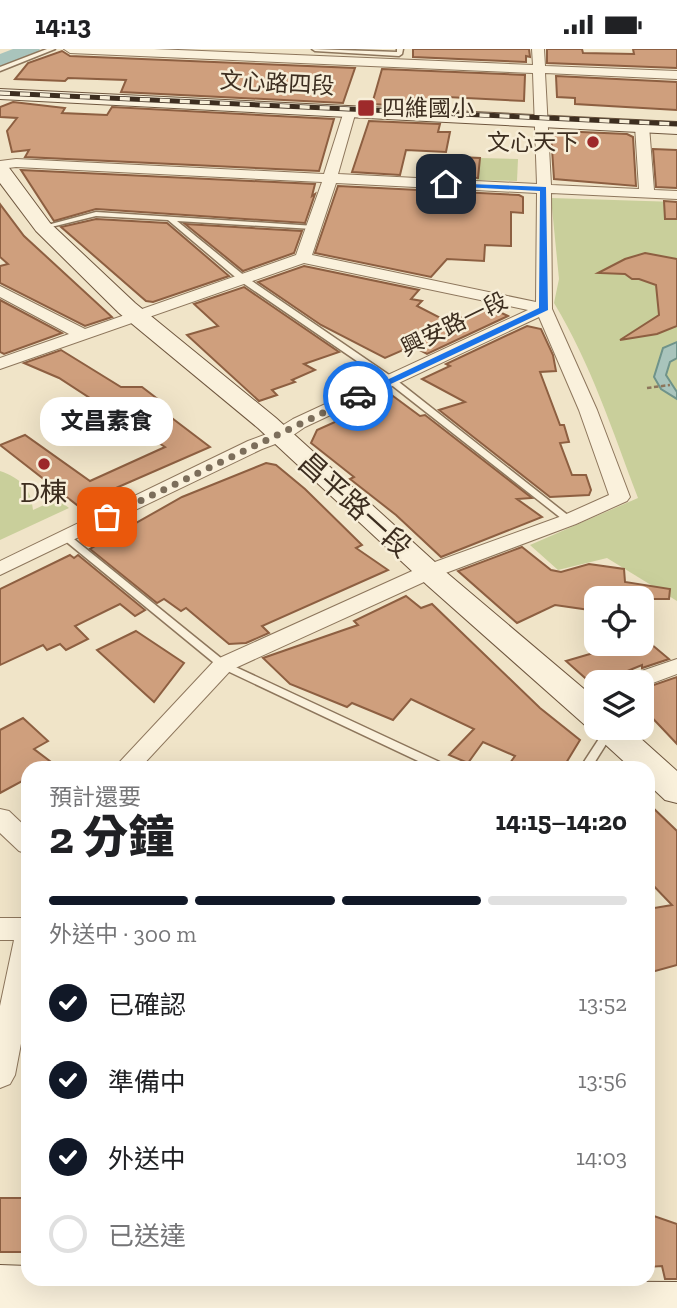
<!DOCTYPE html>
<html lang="zh-TW">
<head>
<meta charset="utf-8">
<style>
	body { margin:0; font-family:"Zilla Slab","Noto Sans TC",serif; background:#f6f6f6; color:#202124; height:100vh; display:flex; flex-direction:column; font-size:26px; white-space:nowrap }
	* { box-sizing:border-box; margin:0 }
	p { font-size:23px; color:#757577 }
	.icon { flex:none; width:38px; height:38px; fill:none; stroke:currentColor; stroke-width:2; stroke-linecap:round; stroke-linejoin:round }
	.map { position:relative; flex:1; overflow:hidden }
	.panel { position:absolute; left:21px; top:712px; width:634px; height:525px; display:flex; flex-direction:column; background:#fff; border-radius:21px; box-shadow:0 7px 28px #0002 }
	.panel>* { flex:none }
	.controls { position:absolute; left:584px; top:537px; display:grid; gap:14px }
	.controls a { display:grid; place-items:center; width:70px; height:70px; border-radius:14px; background:#fff; box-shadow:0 7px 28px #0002; font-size:35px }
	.pin { position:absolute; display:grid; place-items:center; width:60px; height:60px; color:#fff; margin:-30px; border-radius:14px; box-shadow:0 4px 10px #0006 }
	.courier { position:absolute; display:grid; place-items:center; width:70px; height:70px; margin:-35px; border:5px solid #1a73e8; border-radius:50%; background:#fff; color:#222; box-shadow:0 2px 9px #0007 }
	.bubble { position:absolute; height:49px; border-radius:21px; background:#fff; box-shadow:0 7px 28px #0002; font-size:23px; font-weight:800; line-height:49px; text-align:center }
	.summary em { font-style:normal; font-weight:800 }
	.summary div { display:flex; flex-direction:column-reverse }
	.summary { display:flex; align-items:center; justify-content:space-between; height:119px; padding:0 28px }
	h1 { font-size:46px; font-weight:800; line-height:52px }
	.bar { display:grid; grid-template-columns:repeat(4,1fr); gap:10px 7px; align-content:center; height:84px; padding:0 28px }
	.bar i { height:9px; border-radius:5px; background:#e0e0e0 }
	.bar .current { background:#111827 }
	.bar p { grid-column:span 4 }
	ol { padding:0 28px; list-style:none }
	li { display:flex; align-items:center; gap:21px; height:77px }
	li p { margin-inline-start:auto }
	li .icon { padding:7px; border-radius:50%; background:#111827; color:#fff; stroke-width:4 }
	li:last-child { color:#757577 }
	li i { width:38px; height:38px; border:4px solid #e0e0e0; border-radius:50% }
	.status { display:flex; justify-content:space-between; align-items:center; height:49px; padding:0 35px; background:#fff; direction:ltr }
	.status svg { height:19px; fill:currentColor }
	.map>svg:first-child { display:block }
	.green { fill:#c9cf9b }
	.water { fill:#a9c4bc; stroke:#6f938a; stroke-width:2 }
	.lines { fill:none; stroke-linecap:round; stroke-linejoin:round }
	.river { fill:#a9c4bc; fill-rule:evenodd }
	.building { fill:#cf9f7d; stroke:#8d5f41; stroke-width:2 }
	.lane-casing { stroke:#8d765c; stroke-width:3 }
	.street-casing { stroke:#8d765c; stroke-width:2 }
	.secondary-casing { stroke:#6f573f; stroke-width:2 }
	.path { stroke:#8d765c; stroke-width:2.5; stroke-dasharray:4.5 2.5; stroke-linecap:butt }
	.lane { fill:#faf1dc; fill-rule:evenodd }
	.street { fill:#faf1dc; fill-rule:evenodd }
	.secondary { fill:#faf1dc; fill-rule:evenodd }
	.rail-casing { stroke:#3d2e20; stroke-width:5 }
	.rail { stroke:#f7eed8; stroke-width:3.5; stroke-dasharray:10; stroke-linecap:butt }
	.route { fill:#1a73e8 }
	.done { stroke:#7c6e5b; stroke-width:7; stroke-dasharray:0 12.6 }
	.poi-dot { fill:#9e2a2b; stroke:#f7eed8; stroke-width:2.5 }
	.labels { text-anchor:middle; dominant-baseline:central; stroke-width:5; stroke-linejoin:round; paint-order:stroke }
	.far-street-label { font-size:23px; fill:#3d2e20; stroke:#f7eed8 }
	.far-poi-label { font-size:23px; fill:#3d2e20; stroke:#f7eed8; text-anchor:start }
	.poi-label { font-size:28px; fill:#3d2e20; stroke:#f7eed8 }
	.street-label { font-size:28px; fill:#3d2e20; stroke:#f7eed8 }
</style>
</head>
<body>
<div class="status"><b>14:13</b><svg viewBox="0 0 49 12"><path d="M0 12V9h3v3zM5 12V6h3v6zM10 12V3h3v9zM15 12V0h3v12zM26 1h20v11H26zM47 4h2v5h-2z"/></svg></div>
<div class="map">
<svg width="677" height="1259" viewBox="0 0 677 1259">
	<rect width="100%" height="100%" fill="#f0e4c8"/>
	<!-- green -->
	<g class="green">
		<path d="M480,109L518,110L517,132L477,131Z"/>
		<path d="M551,149L677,153V552L607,509L558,521L530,496L638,449C613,383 591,315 554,254L559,230Z"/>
		<path d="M0,422C20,429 31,439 33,461L57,450L69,459L0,491Z"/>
	</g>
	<!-- water -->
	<path class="water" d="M677,293V309L670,313L666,326L677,343V350L661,340L654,328L663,299Z"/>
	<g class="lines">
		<!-- river -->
		<path class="river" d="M13,0H40L37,4L0,18V5Z"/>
	</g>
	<!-- building -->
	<g class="building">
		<path d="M413,0H529L530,8L526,7V13L413,8Z"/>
		<path d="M547,0H582L583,4L634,5L633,0H677V19L547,14Z"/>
		<path d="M62,2L70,7L355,19L343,54L121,43L126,31L68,29L65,32L15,30L28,14Z"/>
		<path d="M382,20L525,26L524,52L447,48L443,59L372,55Z"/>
		<path d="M556,27L677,33V61L575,55V49L557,48Z"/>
		<path d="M13,53L65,59L62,64L107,66L112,58L334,70L319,122L25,108L29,101L12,103L7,82L17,69L0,68V58Z"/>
		<path d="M369,72L440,75L438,83H450L446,103L406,101L400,126L352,123Z"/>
		<path d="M558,82L627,85L633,88L636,137L554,130L551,85Z"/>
		<path d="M653,100L677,101V139L656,138Z"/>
		<path d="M435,107L480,109L478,129L432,127Z"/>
		<path d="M21,121L315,135L312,147L315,145L305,174L96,160L54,172Z"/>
		<path d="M338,137L519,146L523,148V164L511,163V197L485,196L484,212L447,210L431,228L315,204Z"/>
		<path d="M664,152L677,153V170H665Z"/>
		<path d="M0,155L24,187L112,268L85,277L0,234V217L8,215L0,208Z"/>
		<path d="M96,170L167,174L229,227L153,253L146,252L61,178Z"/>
		<path d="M185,175L302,182L294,204L243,222Z"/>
		<path d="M645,204L677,210V277L657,285L620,291L659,266L656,236L639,230H632L625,225L598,224L625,210Z"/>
		<path d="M304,217L419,241L411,250L422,252L417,257L450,274L487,257L508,267L427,305L412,297L385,309L321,276L258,233Z"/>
		<path d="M244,238L339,303L304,315L315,321L292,331L295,333L272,341L277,346L259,352L187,286L218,277L194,255Z"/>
		<path d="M0,251L62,284L4,305L0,303Z"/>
		<path d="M527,277L541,280L553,306L556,322L540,323L560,376H564L569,393L560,394L572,426H586L591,441L589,446L550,448L439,361L465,353L422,330L450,317L446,315Z"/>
		<path d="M61,301L121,338H142L159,351L160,360L210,398L77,456L0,396L25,386L90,432L165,398L59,329L24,314Z"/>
		<path d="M393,347L420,367L425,366L532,449L517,450L542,468L441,508L396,466L350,430L354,428L311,394L317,381Z"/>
		<path d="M266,414L276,416L305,440L362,496L356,499L388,521L262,577L269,584L246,594L229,595L186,559L181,562L164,550L157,554L90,500L182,448Z"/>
		<path d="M522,498L551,521L561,523L589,515L624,520L625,533L670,540L669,550H622L590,545L597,550V562L555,556L517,574L458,522Z"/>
		<path d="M70,506L74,509L78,506L145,561L135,567L120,555L75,577L88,590L66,601L60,595L47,601L43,596L0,616V540Z"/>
		<path d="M406,547L421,559L432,555L540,659L580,691L563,719H521L510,714L515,707L483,693L468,714L449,706L474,680L411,650L393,671L352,654L347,658L290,635L263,609L358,576L354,572Z"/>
		<path d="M136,582L184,614L154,653L97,601Z"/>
		<path d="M624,595H651L669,610L642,619V616L593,636L566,612Z"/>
		<path d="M677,628V695L642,658V640Z"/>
		<path d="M23,669L48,692L34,700L59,719H28V729L0,744V681Z"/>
		<path d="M648,754L677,782V916L648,924V860L672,856L648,831Z"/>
		<rect x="0" y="1149" width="28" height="54"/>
		<path d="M648,1165L677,1175V1230H665L662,1217L648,1218Z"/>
	</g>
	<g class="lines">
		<!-- lane casing -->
		<g class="lane-casing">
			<g id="lane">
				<path d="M47,0H55L0,22V18Z"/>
				<path d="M312,0L397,3V0H403L402,5L399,7L315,2Z"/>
				<path d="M96,163L315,177L316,178L313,180L177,172L246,228L395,330L574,471L569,474L566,473L389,334L240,232L168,171L96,167L43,180L40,178Z"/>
				<path d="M66,485L69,486L227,614L446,716L447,719H433L219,618L63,490L61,488L63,486Z"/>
				<path d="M606,679H614L615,681L591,719H580Z"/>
				<path d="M546,1230H562L563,1259H547Z"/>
			</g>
		</g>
		<!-- street casing -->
		<g class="street-casing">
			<g id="street">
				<path d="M64,0H154L533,16L532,0H544L545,17L677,22V30L545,24L551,136L639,140L635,77L642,73L649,77L654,141L677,142V150L551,144L552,260L597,361L630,448L627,452L576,475L435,528L231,621L140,719H114L215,611L421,518L562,467L609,446L579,361L539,268L305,378L286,391L262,400L0,526V512L248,392L272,383L293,370L528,261L304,214L0,320V309L69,285L0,248V237L85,280L296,206L322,133L16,118L0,120V112L16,110L324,125L344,62L350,58L356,62L338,125L537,135L533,24L70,4ZM336,134L537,144L536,253L312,206Z"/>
				<path d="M677,610V625L642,638V634H618L621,629Z"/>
				<path d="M0,760L9,762L28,780V805L19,802L0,784Z"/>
				<path d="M0,869H28V958L15,1026L10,1035L0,1039V957L14,891H0Z"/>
			</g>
		</g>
		<!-- secondary casing -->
		<g class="secondary-casing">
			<g id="secondary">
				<path d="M0,40L677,73V85L0,50Z"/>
				<path d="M0,114L7,116L50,174L135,254L276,369L447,524L597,651V679H629L677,722V754L665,751L648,735V719H631L596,687L592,679L586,677L427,536L258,379L119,264L36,182L0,134Z"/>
				<path d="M0,1216L28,1217V1230L677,1233V1259H0Z"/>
			</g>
		</g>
		<!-- path -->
		<path class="path" d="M647,339L670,336"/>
		<!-- lane -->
		<use href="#lane" class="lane"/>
		<!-- street -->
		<use href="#street" class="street"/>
		<!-- secondary -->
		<use href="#secondary" class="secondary"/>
		<!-- rail casing -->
		<g class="rail-casing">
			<path id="rail" d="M0,44L677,75"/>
		</g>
		<!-- rail -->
		<use href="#rail" class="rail"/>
	</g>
	<!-- route -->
	<path class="route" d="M443,134L546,138L548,261L361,349H355V346L539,259L540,142L446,137Z"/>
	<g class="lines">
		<!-- done -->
		<path class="done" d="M107,468L358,347"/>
	</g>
	<!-- markers -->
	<g class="poi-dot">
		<rect x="357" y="50" width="18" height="18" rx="3.5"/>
		<circle cx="593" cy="93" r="7"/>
		<circle cx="44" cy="415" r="7"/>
	</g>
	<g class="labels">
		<!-- far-street labels -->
		<g class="far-street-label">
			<text transform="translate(277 34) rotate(3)">文心路四段</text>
			<text transform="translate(454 275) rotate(-26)">興安路一段</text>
		</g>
		<!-- far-poi labels -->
		<g class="far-poi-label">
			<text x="382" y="59">四維國小</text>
			<text x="579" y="93" text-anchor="end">文心天下</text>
		</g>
		<!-- poi labels -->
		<g class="poi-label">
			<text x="44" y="443">D棟</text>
		</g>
		<!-- street labels -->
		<g class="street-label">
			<text transform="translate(355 456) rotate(42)">昌平路一段</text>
		</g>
	</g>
</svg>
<div class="controls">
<a><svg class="icon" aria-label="locate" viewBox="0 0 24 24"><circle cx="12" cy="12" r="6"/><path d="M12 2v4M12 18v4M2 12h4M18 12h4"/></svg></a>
<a><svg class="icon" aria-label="layers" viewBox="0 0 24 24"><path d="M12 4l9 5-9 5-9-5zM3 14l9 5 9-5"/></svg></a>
</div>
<div class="pin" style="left:107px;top:468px;background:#ea580c"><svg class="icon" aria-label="bag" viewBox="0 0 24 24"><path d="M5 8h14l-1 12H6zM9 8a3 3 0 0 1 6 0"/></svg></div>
<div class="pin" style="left:446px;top:135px;background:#1f2937"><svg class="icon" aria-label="home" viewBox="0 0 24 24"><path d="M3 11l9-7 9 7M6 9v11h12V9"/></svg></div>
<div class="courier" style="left:358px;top:347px"><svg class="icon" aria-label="car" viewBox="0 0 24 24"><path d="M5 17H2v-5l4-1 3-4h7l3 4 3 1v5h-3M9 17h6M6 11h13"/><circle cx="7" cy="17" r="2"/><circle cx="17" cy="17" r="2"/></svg></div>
<div class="bubble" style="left:40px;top:348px;width:133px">文昌素食</div>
<section class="panel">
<div class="summary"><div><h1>2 分鐘</h1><p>預計還要</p></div><em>14:15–14:20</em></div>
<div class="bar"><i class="current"></i><i class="current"></i><i class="current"></i><i></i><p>外送中 · 300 m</p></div>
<ol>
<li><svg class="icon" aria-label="check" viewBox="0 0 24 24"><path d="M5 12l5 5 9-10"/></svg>已確認<p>13:52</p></li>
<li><svg class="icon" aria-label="check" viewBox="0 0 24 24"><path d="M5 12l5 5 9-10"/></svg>準備中<p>13:56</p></li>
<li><svg class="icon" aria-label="check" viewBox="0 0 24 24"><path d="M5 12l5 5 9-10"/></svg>外送中<p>14:03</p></li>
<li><i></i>已送達</li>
</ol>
</section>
</div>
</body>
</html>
